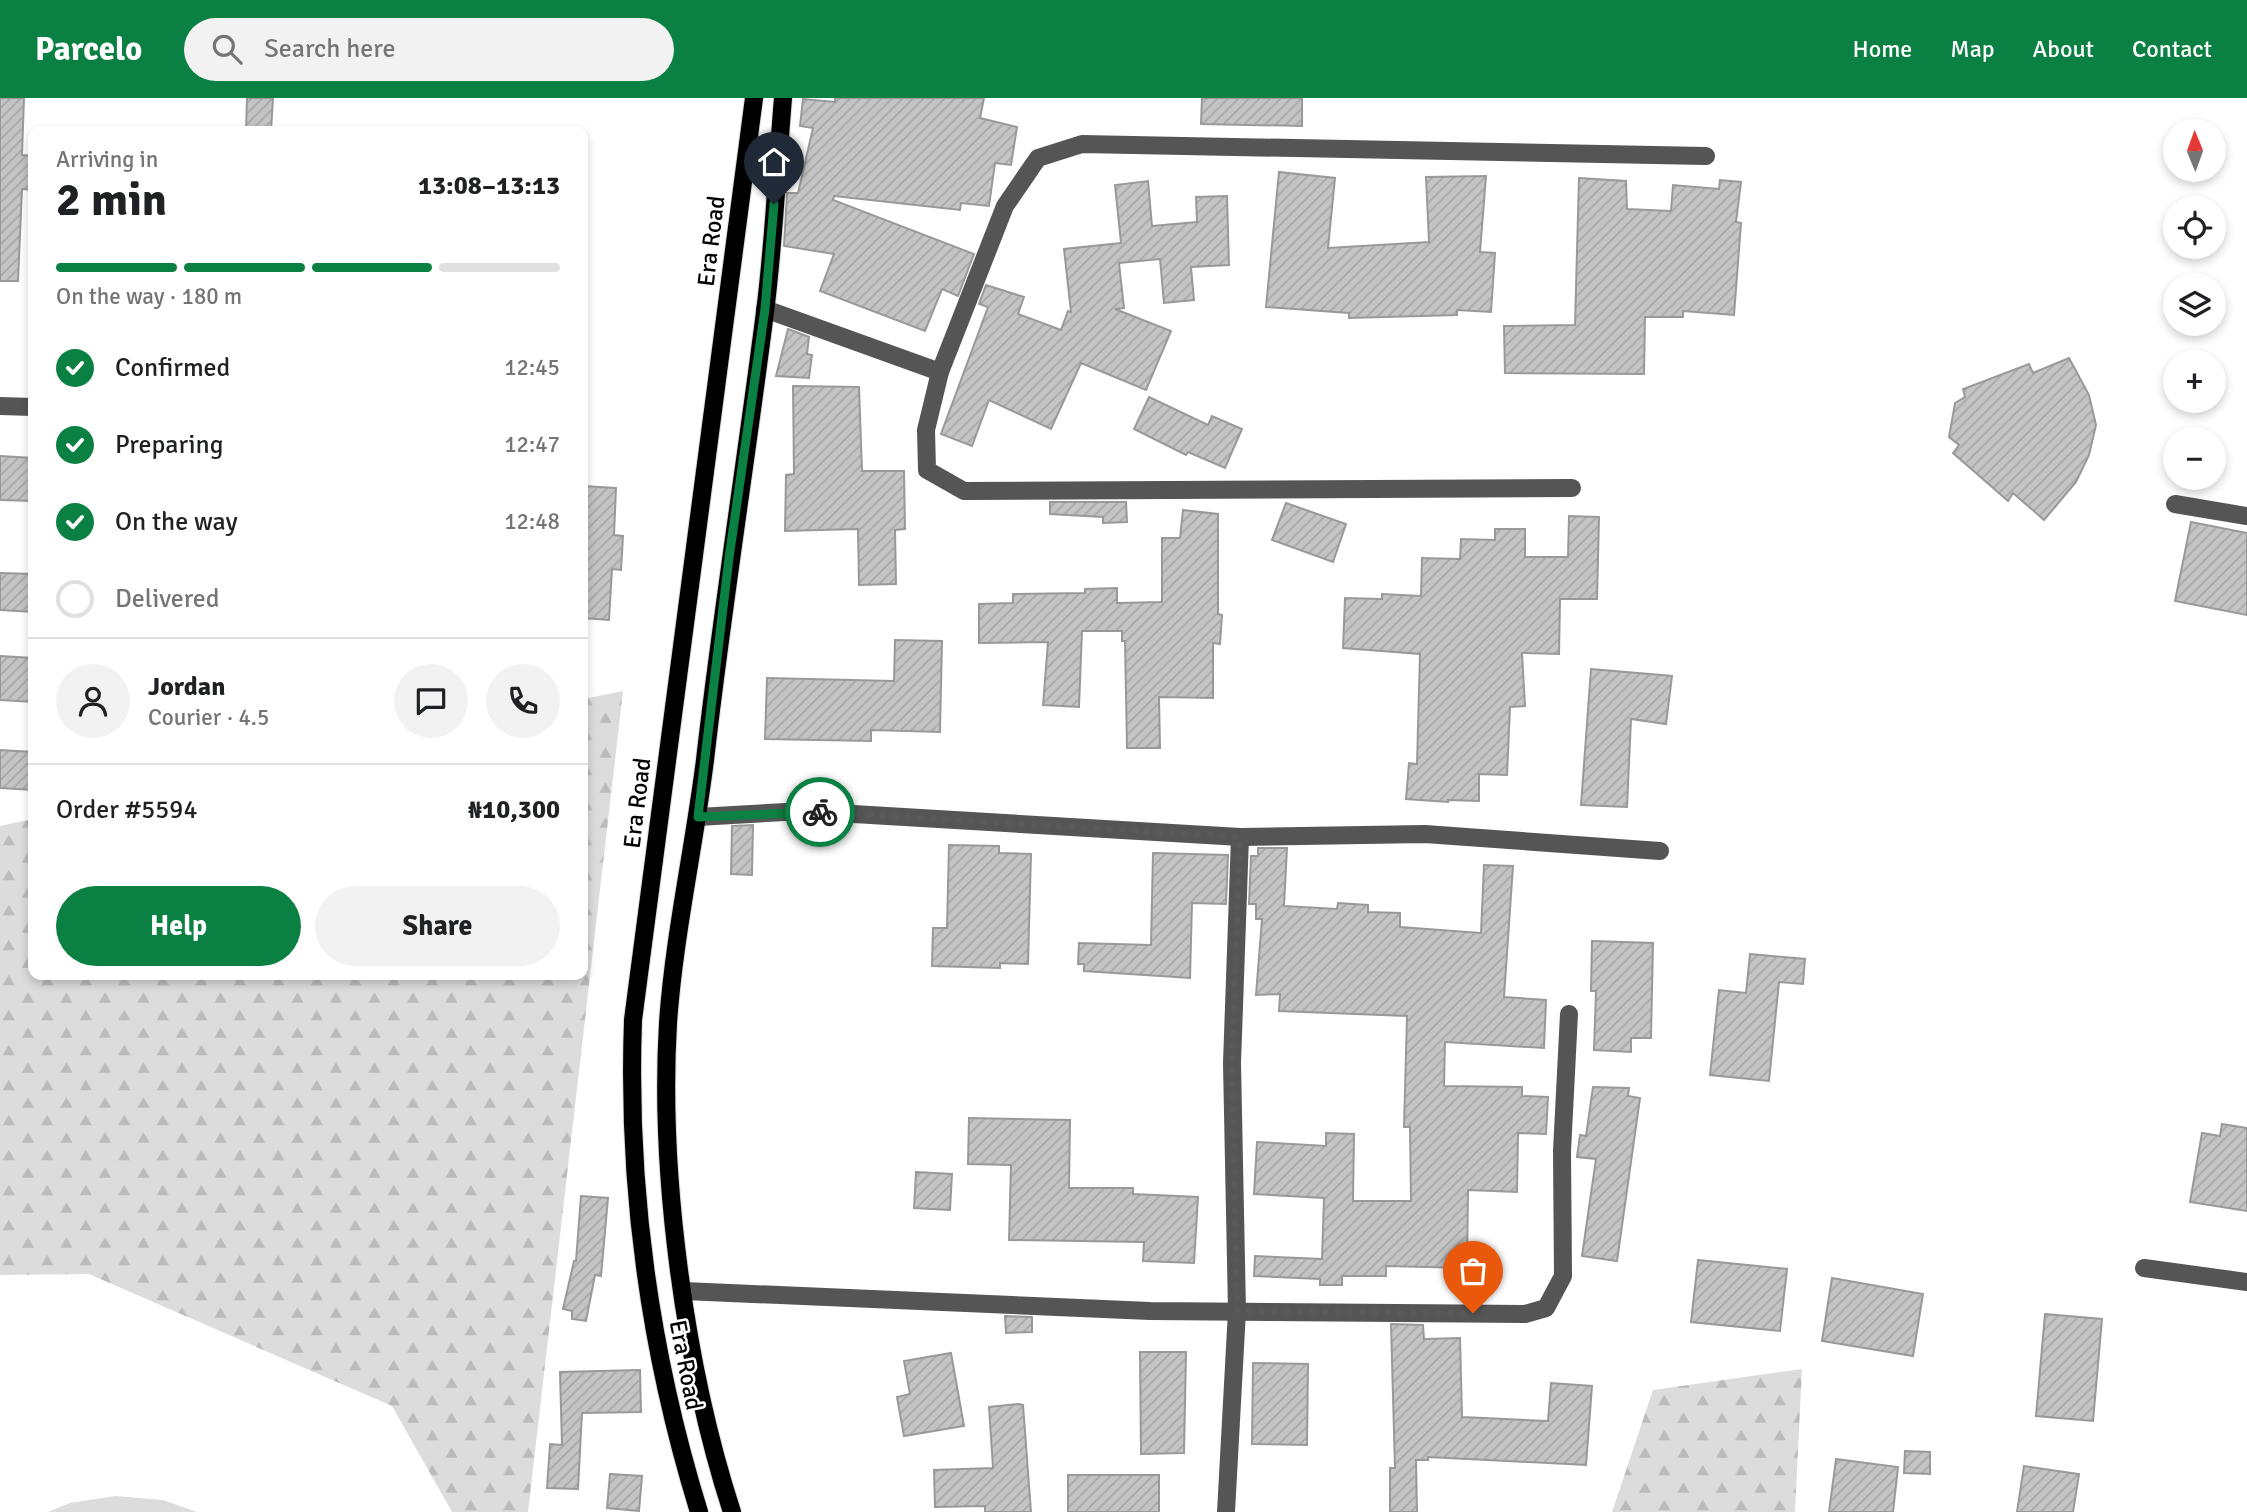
<!DOCTYPE html>
<html lang="en">
<head>
<meta charset="utf-8">
<style>
	body { margin:0; font-family:Signika,sans-serif; background:#f2f2f2; color:#202124; height:100vh; display:flex; flex-direction:column; font-size:26px; white-space:nowrap }
	* { box-sizing:border-box; margin:0 }
	p { font-size:23px; color:#757577 }
	.icon { flex:none; width:38px; height:38px; fill:none; stroke:currentColor; stroke-width:2; stroke-linecap:round; stroke-linejoin:round }
	.map { position:relative; flex:1; overflow:hidden }
	.details { position:absolute; left:28px; top:28px; width:560px; height:854px; display:flex; flex-direction:column; background:#fff; border-radius:14px; box-shadow:0 4px 10px #0003 }
	.details>* { flex:none }
	.needle { width:46px; rotate:359deg }
	.buttons { position:absolute; left:2163px; top:21px; display:grid; gap:14px }
	.buttons a { display:grid; place-items:center; width:63px; height:63px; border-radius:50%; background:#fff; box-shadow:0 4px 10px #0003; font-size:35px }
	.pin { position:absolute; display:grid; place-items:center; width:60px; height:60px; color:#fff; margin:-72px -30px; border-radius:50% 50% 50% 0; rotate:-45deg; box-shadow:0 0 7px #0007 }
	.pin .icon { rotate:45deg }
	.courier { position:absolute; display:grid; place-items:center; width:70px; height:70px; margin:-35px; border:5px solid #0b8043; border-radius:50%; background:#fff; color:#222; box-shadow:0 2px 9px #0007 }
	.overview em { font-style:normal; font-weight:800 }
	.overview div { display:flex; flex-direction:column-reverse }
	.overview { display:flex; align-items:center; justify-content:space-between; height:119px; padding:0 28px }
	h1 { font-size:46px; font-weight:800; line-height:52px }
	.bar { display:grid; grid-template-columns:repeat(4,1fr); gap:10px 7px; align-content:center; height:84px; padding:0 28px }
	.bar i { height:9px; border-radius:5px; background:#e0e0e0 }
	.bar .current { background:#0b8043 }
	.bar p { grid-column:span 4 }
	.line { display:flex; align-items:center; gap:18px; padding:0 28px; border-top:2px solid #e0e0e0 }
	.line div { flex:1 }
	.round { display:grid; place-items:center; flex:none; width:74px; height:74px; border-radius:37px; background:#f2f2f2 }
	ol { padding:0 28px; list-style:none }
	li { display:flex; align-items:center; gap:21px; height:77px }
	li p { margin-inline-start:auto }
	li .icon { padding:7px; border-radius:50%; background:#0b8043; color:#fff; stroke-width:4 }
	li:last-child { color:#757577 }
	li i { width:38px; height:38px; border:4px solid #e0e0e0; border-radius:50% }
	.button { display:flex; gap:14px; margin-top:auto; padding:14px 28px }
	.button a { flex:1; height:80px; border-radius:42px; background:#0b8043; color:#fff; font-size:28px; font-weight:800; line-height:80px; text-align:center }
	.button a+a { background:#f2f2f2; color:#202124 }
	header { display:flex; align-items:center; gap:42px; box-sizing:border-box; height:98px; padding:0 35px; background:#0b8043; color:#fff }
	header strong { font-size:33px }
	nav { display:flex; gap:38px; margin-inline-start:auto; font-size:24px }
	.search { width:490px; height:63px; background:#f2f2f2; display:flex; align-items:center; gap:18px; box-sizing:border-box; padding:0 24px; border-radius:38px; color:#757577; font-size:26px }
	.map>svg:first-child { display:block }
	.green { fill:#dcdcdc }
	.forest { fill:url(#forest-firs) }
	.building { fill:url(#building-hatch); stroke:#999; stroke-width:2 }
	.lines { fill:none; stroke-linecap:round; stroke-linejoin:round }
	.major-casing { stroke:#dbdbdb; stroke-width:20 }
	.minor { stroke:#555; stroke-width:18 }
	.major { stroke:#000; stroke-width:18 }
	.done { stroke:#595959; stroke-width:7; stroke-dasharray:0 12.6 }
	.route { stroke:#0b8043; stroke-width:9 }
	.labels { text-anchor:middle; dominant-baseline:central; stroke-width:5; stroke-linejoin:round; paint-order:stroke }
	.street-label { font-size:24px; fill:#000; stroke:#fff }
</style>
</head>
<body>
<header>
<strong>Parcelo</strong>
<div class="search"><svg class="icon" aria-label="search" viewBox="0 0 24 24"><circle cx="10" cy="10" r="6"/><path d="M15 15l6 6"/></svg>Search here</div>
<nav><a>Home</a><a>Map</a><a>About</a><a>Contact</a></nav>
</header>
<div class="map">
<svg width="2247" height="1414" viewBox="0 0 2247 1414">
	<defs>
		<pattern id="forest-firs" width="22" height="20" patternUnits="userSpaceOnUse" patternTransform="scale(1.75)"><rect width="22" height="20" fill="#dcdcdc"/><path d="M5 1l3.5 6h-7zM16 11l3.5 6h-7z" fill="#bbb"/></pattern>
		<pattern id="building-hatch" width="6" height="6" patternUnits="userSpaceOnUse" patternTransform="scale(1.75)"><rect width="6" height="6" fill="#c4c4c4"/><path d="M-1 1l2-2M0 6l6-6M5 7l2-2" fill="none" stroke="#a7a7a7"/></pattern>
	</defs>
	<rect width="100%" height="100%" fill="#fff"/>
	<!-- green -->
	<path class="green" d="M115,1398L163,1402L197,1414H48L70,1405Z"/>
	<!-- forest -->
	<g class="forest">
		<path d="M623,593L528,1414H452L392,1308L89,1176L0,1177V728L33,721V877H583V601Z"/>
		<path d="M1802,1271L1795,1414H1612L1653,1292Z"/>
	</g>
	<!-- building -->
	<g class="building">
		<path d="M0,0H24L22,57L33,58V92L22,91L18,183H0Z"/>
		<path d="M247,0H273L271,33H246Z"/>
		<path d="M835,0H984L980,20L1017,29L1011,67L995,65L989,108L961,105L960,112L834,98L833,102L974,156L958,198L942,191L925,233L820,193L834,156L784,148L787,95H798L813,30L800,28L803,1L835,4Z"/>
		<path d="M1202,0H1302V28L1201,26Z"/>
		<path d="M1279,74L1335,80L1328,150L1429,144L1426,79L1486,78L1480,154L1495,155L1491,214L1457,212V217L1349,220V215L1266,209Z"/>
		<path d="M1579,80L1626,83L1627,111L1671,113L1673,87L1719,91L1720,82L1741,84L1736,124L1741,125L1734,217L1683,213V219H1645L1644,276L1505,275L1504,228L1575,227Z"/>
		<path d="M1148,83L1152,128L1197,124L1196,99L1227,98L1229,167L1191,169L1194,202L1164,205L1160,161L1119,165L1124,210L1115,211L1171,233L1146,292L1081,265L1051,331L989,302L972,348L941,336L988,209L979,206L986,187L1024,199L1018,216L1061,232L1068,213L1071,214L1064,151L1121,145L1115,87Z"/>
		<path d="M788,231L809,239L807,256L812,257L809,280L776,278Z"/>
		<path d="M2069,260L2089,297L2096,327L2089,357L2076,384L2044,422L2013,395L2008,403L1953,355L1959,347L1949,339L1955,305L1965,299L1963,291L2029,266L2033,275Z"/>
		<path d="M793,288L859,289L862,373H904L905,431L895,432L896,486L859,487L858,431L785,433L786,377L794,376Z"/>
		<path d="M1149,299L1208,327L1212,318L1242,331L1225,370L1188,354L1186,357L1134,331Z"/>
		<path d="M0,358L33,360V403L0,402Z"/>
		<path d="M583,388L616,390L614,437L623,438L621,472L612,471L609,522L583,520Z"/>
		<path d="M1050,404H1126L1127,424L1103,425V419L1050,416Z"/>
		<path d="M1286,405L1346,426L1333,464L1272,442Z"/>
		<path d="M1183,412L1218,416V516L1222,517L1220,546L1213,545V600L1159,599L1160,650H1127L1125,543H1122V533H1082L1079,609L1043,607L1048,544L979,545V506L1013,505V496L1085,495V491L1117,490V505L1162,504V440H1180Z"/>
		<path d="M1569,418L1599,419L1597,501H1560L1559,556L1522,555L1525,608L1510,609L1507,677L1479,676V703L1448,702V704L1406,701L1409,665L1417,666L1420,556L1343,550L1345,500L1382,501V496L1421,498L1422,460L1460,461L1461,441L1495,442V431H1525V459H1568Z"/>
		<path d="M2191,424L2247,435V517L2175,503Z"/>
		<path d="M0,475L33,476V514L0,512Z"/>
		<path d="M895,542L942,543L940,634L871,632V643L765,641L767,580L894,583Z"/>
		<path d="M0,558L33,560V604L0,602Z"/>
		<path d="M1591,571L1672,578L1666,626L1631,621L1627,709L1581,707Z"/>
		<path d="M0,652L33,654V692L0,690Z"/>
		<path d="M753,727L752,777L731,776L732,728Z"/>
		<path d="M949,747L999,748V755L1031,756L1028,866L1000,865V870L932,868L933,830H947Z"/>
		<path d="M1258,750H1287L1284,808L1337,811L1338,805L1368,807V814L1400,815V829L1481,835L1484,767L1513,768L1504,899L1546,902L1544,950L1445,944L1444,988L1522,989V998L1548,999L1546,1036L1518,1035L1517,1094L1468,1092L1467,1170L1386,1168V1178H1342V1187H1320V1181L1254,1178L1255,1158L1322,1161L1324,1100L1254,1096L1257,1044L1326,1048V1035L1354,1036L1353,1103H1411L1410,1029H1404L1407,918L1279,913L1280,896L1256,897L1262,821H1256V806H1249L1251,758H1258Z"/>
		<path d="M1153,755L1228,757L1226,806L1192,805L1190,880L1084,873V866H1078L1079,845L1151,847Z"/>
		<path d="M1592,843L1653,845L1651,940H1631V954L1594,952L1596,893H1591Z"/>
		<path d="M1750,856L1805,861L1803,886L1779,884L1769,983L1710,977L1719,892L1746,895Z"/>
		<path d="M1593,989L1629,990L1628,998L1640,1000L1617,1163L1582,1158L1596,1061L1577,1059L1580,1037L1586,1038Z"/>
		<path d="M969,1020L1070,1022L1069,1090H1133V1096L1198,1099L1194,1165L1143,1163L1144,1144L1009,1142L1011,1067L968,1066Z"/>
		<path d="M2222,1026L2247,1030V1113L2190,1104L2202,1035L2220,1038Z"/>
		<path d="M916,1074L952,1076L950,1112L914,1110Z"/>
		<path d="M581,1098L608,1100L601,1178L595,1177L586,1223L572,1221V1213L563,1211L574,1163H576Z"/>
		<path d="M1698,1162L1787,1171L1780,1233L1691,1224Z"/>
		<path d="M1832,1180L1923,1196L1913,1258L1822,1243Z"/>
		<path d="M2045,1216L2102,1221L2093,1323L2036,1318Z"/>
		<path d="M1005,1218L1032,1219V1234L1006,1235Z"/>
		<path d="M1391,1226L1423,1227L1424,1241L1460,1240L1462,1319L1548,1323L1551,1285L1592,1288L1586,1367L1428,1359V1362H1416L1417,1414H1390V1370H1395Z"/>
		<path d="M1140,1254H1186L1184,1355L1141,1356Z"/>
		<path d="M951,1255L964,1328L904,1338L897,1299L910,1296L904,1263Z"/>
		<path d="M1253,1265L1308,1266L1307,1347L1252,1346Z"/>
		<path d="M640,1272L641,1314L582,1315L578,1391L547,1390L550,1346L562,1347L560,1274Z"/>
		<path d="M1019,1306L1023,1307L1031,1414H985V1408L935,1409L934,1372L993,1370L989,1309Z"/>
		<path d="M1905,1353L1930,1354V1376L1904,1375Z"/>
		<path d="M1836,1361L1898,1369L1893,1414H1829Z"/>
		<path d="M2024,1368L2079,1376L2073,1414H2017Z"/>
		<path d="M610,1376L642,1378L639,1413L607,1410Z"/>
		<rect x="1068" y="1377" width="91" height="37"/>
	</g>
	<g class="lines">
		<!-- major casing -->
		<g class="major-casing">
			<g id="major">
				<path d="M699,1414C650,1255 627,1089 633,922L754,0"/>
				<path d="M732,1414C685,1270 659,1077 668,925C674,838 694,750 705,662C722,513 746,364 765,214C774,144 777,71 783,0"/>
			</g>
		</g>
		<!-- minor -->
		<g class="minor">
			<path d="M765,211L940,274"/>
			<path d="M0,308L33,309"/>
			<path d="M1572,390L964,393L927,372L926,332L940,274L1005,108L1038,60L1082,46L1706,58"/>
			<path d="M2175,406L2247,418"/>
			<path d="M698,719L803,713L1240,739L1425,736L1660,753"/>
			<path d="M2144,1170L2247,1184"/>
			<path d="M684,1193L1150,1213L1525,1216L1546,1210L1563,1178L1562,1053L1569,916"/>
			<path d="M1226,1414L1237,1213L1232,965L1240,739"/>
		</g>
		<!-- major -->
		<use href="#major" class="major"/>
	</g>
	<g class="lines">
		<!-- done -->
		<path class="done" d="M820,714L1240,739L1232,965L1237,1213L1473,1215"/>
		<!-- route -->
		<path class="route" d="M774,106L765,211L729,460L698,719L820,714"/>
	</g>
	<g class="labels">
		<!-- street labels -->
		<g class="street-label">
			<text transform="translate(711 143) rotate(-83)">Era Road</text>
			<text transform="translate(637 705) rotate(-83)">Era Road</text>
			<text transform="translate(686 1267) rotate(79)">Era Road</text>
		</g>
	</g>
</svg>
<div class="buttons">
<a><svg class="needle" viewBox="-14 -14 28 28"><path d="M0-13l5 13h-10z" fill="#e53935"/><path d="M0 13l5-13h-10z" fill="#757577"/></svg></a>
<a><svg class="icon" aria-label="locate" viewBox="0 0 24 24"><circle cx="12" cy="12" r="6"/><path d="M12 2v4M12 18v4M2 12h4M18 12h4"/></svg></a>
<a><svg class="icon" aria-label="layers" viewBox="0 0 24 24"><path d="M12 4l9 5-9 5-9-5zM3 14l9 5 9-5"/></svg></a>
<a>+</a>
<a>−</a>
</div>
<div class="pin" style="left:1473px;top:1215px;background:#ea580c"><svg class="icon" aria-label="bag" viewBox="0 0 24 24"><path d="M5 8h14l-1 12H6zM9 8a3 3 0 0 1 6 0"/></svg></div>
<div class="pin" style="left:774px;top:106px;background:#1f2937"><svg class="icon" aria-label="home" viewBox="0 0 24 24"><path d="M3 11l9-7 9 7M6 9v11h12V9"/></svg></div>
<div class="courier" style="left:820px;top:714px"><svg class="icon" aria-label="bike" viewBox="0 0 24 24"><circle cx="6" cy="16" r="4"/><circle cx="18" cy="16" r="4"/><path d="M6 16l4-8h5l3 8M10 8l3 8H6M13 5h3"/></svg></div>
<section class="details">
<div class="overview"><div><h1>2 min</h1><p>Arriving in</p></div><em>13:08–13:13</em></div>
<div class="bar"><i class="current"></i><i class="current"></i><i class="current"></i><i></i><p>On the way · 180 m</p></div>
<ol>
<li><svg class="icon" aria-label="check" viewBox="0 0 24 24"><path d="M5 12l5 5 9-10"/></svg>Confirmed<p>12:45</p></li>
<li><svg class="icon" aria-label="check" viewBox="0 0 24 24"><path d="M5 12l5 5 9-10"/></svg>Preparing<p>12:47</p></li>
<li><svg class="icon" aria-label="check" viewBox="0 0 24 24"><path d="M5 12l5 5 9-10"/></svg>On the way<p>12:48</p></li>
<li><i></i>Delivered</li>
</ol>
<div class="line" style="height:126px"><a class="round"><svg class="icon" aria-label="person" viewBox="0 0 24 24"><circle cx="12" cy="8" r="4"/><path d="M4 21q1-7 8-7t8 7"/></svg></a><div><b>Jordan</b><p>Courier · 4.5</p></div><a class="round"><svg class="icon" aria-label="chat" viewBox="0 0 24 24"><path d="M4 5h16v11H9l-5 4z"/></svg></a><a class="round"><svg class="icon" aria-label="phone" viewBox="0 0 24 24"><path d="M5 4h4l2 5-3 2q2 4 5 5l2-3 5 2v4C11 20 4 13 5 4z"/></svg></a></div>
<div class="line" style="height:91px"><div>Order #5594</div><b>₦10,300</b></div>
<div class="button"><a>Help</a><a>Share</a></div>
</section>
</div>
</body>
</html>
